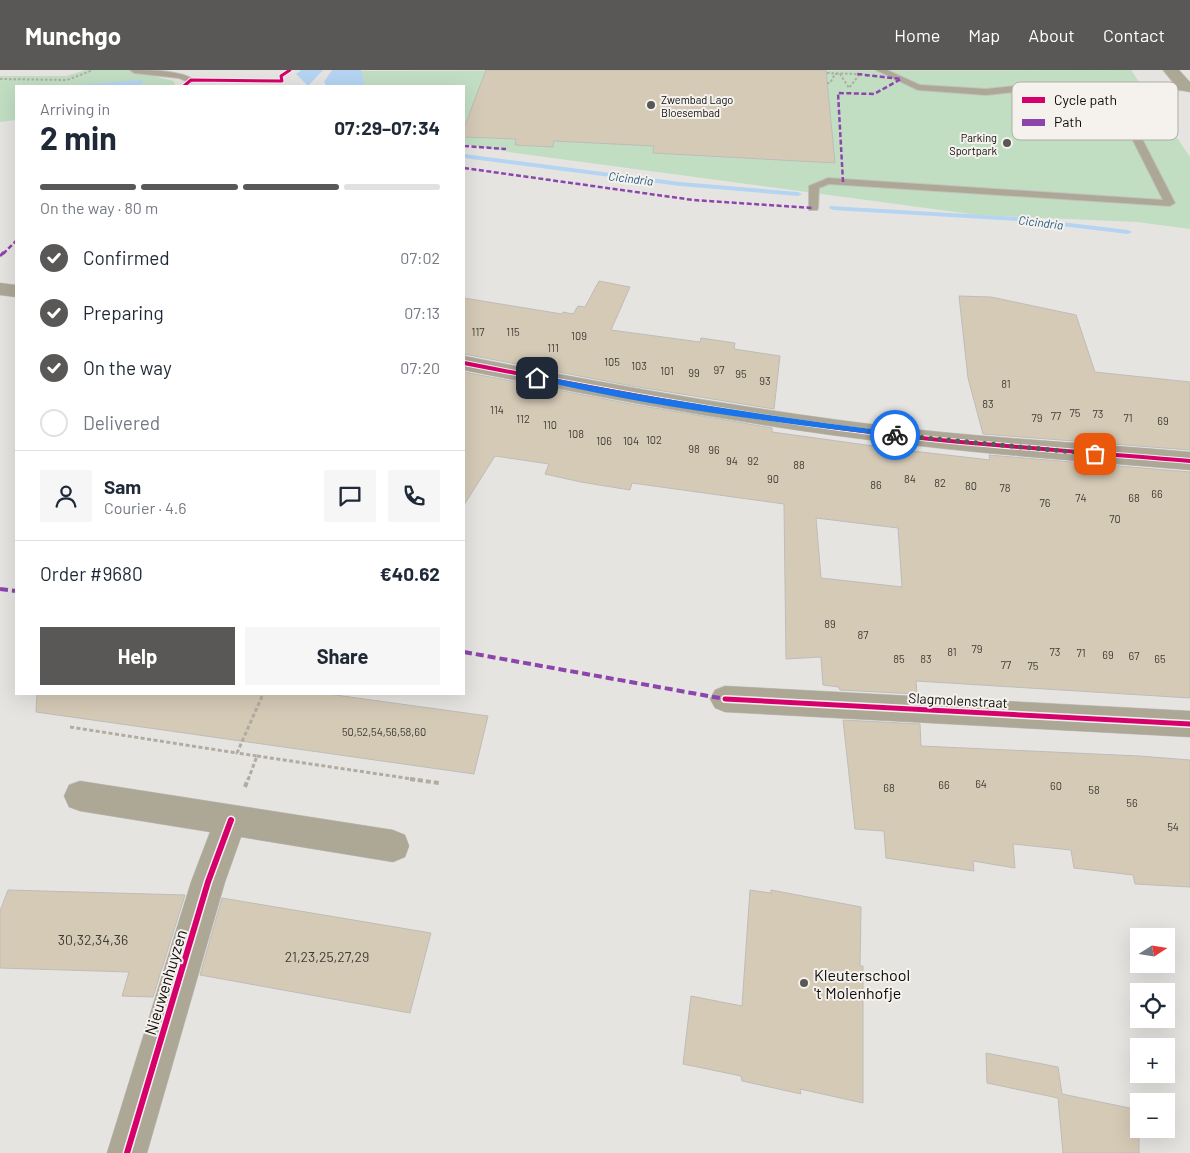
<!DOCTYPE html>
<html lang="en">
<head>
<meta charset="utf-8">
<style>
	body { margin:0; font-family:Barlow,sans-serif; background:#f6f6f7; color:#1f2937; height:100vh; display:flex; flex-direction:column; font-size:19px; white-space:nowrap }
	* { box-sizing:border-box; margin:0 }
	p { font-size:16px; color:#747a83 }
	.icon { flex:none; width:28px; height:28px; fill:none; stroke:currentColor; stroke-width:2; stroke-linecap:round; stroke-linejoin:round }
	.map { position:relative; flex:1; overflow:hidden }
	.panel { position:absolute; left:15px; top:15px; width:450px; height:610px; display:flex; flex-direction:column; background:#fff; border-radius:0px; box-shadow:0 5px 20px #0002 }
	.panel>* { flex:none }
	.needle { width:32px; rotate:78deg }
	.buttons { position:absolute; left:1130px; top:858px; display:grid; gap:10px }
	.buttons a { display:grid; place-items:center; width:45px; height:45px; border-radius:0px; background:#fff; box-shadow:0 5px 20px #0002; font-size:25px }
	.pin { position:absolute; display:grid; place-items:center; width:42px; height:42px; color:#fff; margin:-21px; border-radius:10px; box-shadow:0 2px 8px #0006 }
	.courier { position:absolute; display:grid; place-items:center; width:50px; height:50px; margin:-25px; border:4px solid #1a73e8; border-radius:50%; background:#fff; color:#222; box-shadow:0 1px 6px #0007 }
	.overview em { font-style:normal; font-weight:700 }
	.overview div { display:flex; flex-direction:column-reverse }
	.overview { display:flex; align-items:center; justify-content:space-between; height:85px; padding:0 25px }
	h1 { font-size:32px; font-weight:700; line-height:38px }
	.bar { display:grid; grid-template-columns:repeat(4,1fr); gap:8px 5px; align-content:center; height:60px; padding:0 25px }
	.bar i { height:6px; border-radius:4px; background:#e0e1e3 }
	.bar .on { background:#595856 }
	.bar p { grid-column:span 4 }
	.line { display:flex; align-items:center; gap:12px; padding:0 25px; border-top:1px solid #e0e1e3 }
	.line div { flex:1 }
	.round { display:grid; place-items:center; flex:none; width:52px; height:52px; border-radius:0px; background:#f6f6f7 }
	ol { padding:0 25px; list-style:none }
	li { display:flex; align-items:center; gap:15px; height:55px }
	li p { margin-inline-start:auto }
	li .icon { padding:5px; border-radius:50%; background:#595856; color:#fff; stroke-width:4 }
	li:last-child { color:#747a83 }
	li i { width:28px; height:28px; border:2px solid #e0e1e3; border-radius:50% }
	.primary-button { display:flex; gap:10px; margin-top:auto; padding:10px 25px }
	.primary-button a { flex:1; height:58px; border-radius:0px; background:#595856; color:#fff; font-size:20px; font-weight:700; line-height:58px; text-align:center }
	.primary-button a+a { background:#f6f6f7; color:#1f2937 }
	header { display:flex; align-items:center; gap:30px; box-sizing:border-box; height:70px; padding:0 25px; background:#595856; color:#fff }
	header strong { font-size:24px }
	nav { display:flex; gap:28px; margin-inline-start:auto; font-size:18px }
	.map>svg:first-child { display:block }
	.green { fill:#c1dec3 }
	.water { fill:#b4d4f1 }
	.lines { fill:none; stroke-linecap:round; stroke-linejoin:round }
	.stream { fill:#b4d4f1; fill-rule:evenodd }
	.building { fill:#d5cab6; stroke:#bebcba; fill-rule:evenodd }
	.service-casing { stroke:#c2c1c0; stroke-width:2 }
	.minor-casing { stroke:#c2c1c0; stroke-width:1 }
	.tertiary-casing { stroke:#c2c1c0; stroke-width:1 }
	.path-far2 { stroke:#b0aca2; stroke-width:2; stroke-dasharray:2.5 2; stroke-linecap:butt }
	.path-far1 { stroke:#b0aca2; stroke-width:3; stroke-dasharray:4 2.5; stroke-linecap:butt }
	.path { stroke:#b0aca2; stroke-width:4; stroke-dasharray:5 3; stroke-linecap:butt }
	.service { fill:#ada796; fill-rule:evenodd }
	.minor { fill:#ada796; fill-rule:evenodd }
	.tertiary { fill:#ada796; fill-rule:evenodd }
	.quiet-far2 { stroke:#8e44ad; stroke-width:2.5; stroke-dasharray:5 2.5; stroke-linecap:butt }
	.quiet-far1 { stroke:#8e44ad; stroke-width:3; stroke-dasharray:6 3; stroke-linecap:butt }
	.quiet { stroke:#8e44ad; stroke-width:4; stroke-dasharray:8 4; stroke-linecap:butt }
	.cycleway-far3-casing { stroke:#f5f2ed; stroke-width:5 }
	.cycleway-far2-casing { stroke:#f5f2ed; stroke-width:6 }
	.cycleway-far1-casing { stroke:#f5f2ed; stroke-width:8 }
	.cycleway-casing { stroke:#f5f2ed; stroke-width:9 }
	.cycleway-far3 { stroke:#d6006c; stroke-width:3 }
	.cycleway-far2 { stroke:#d6006c; stroke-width:4 }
	.cycleway-far1 { stroke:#d6006c; stroke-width:5 }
	.cycleway { stroke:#d6006c; stroke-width:6 }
	.route { fill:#1a73e8 }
	.done { stroke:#595856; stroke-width:5; stroke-dasharray:0 9 }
	.poi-dot { fill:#595856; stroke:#f5f2ed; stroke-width:2 }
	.labels { text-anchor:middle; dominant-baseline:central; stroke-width:4; stroke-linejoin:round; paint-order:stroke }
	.far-poi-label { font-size:11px; fill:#0d0c0b; stroke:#f5f2ed; text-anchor:start }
	.number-label { font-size:11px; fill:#3f3c36 }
	.far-water-label { font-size:12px; font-style:italic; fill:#1e5784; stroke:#f5f2ed }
	.street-label { font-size:14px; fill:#0d0c0b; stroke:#f5f2ed }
	.near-number-label { font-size:14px; fill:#3f3c36 }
	.near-poi-label { font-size:16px; fill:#0d0c0b; stroke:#f5f2ed; text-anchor:start }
	.near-street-label { font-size:16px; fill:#0d0c0b; stroke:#f5f2ed }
	.key { fill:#f5f2ed; stroke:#afada9; stroke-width:1 }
	.key-label { font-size:14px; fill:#0d0c0b }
</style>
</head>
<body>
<header>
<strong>Munchgo</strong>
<nav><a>Home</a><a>Map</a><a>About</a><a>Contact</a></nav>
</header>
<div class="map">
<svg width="1190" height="1083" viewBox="0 0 1190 1083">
	<rect width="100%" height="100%" fill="#e6e4e1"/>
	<!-- green -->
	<g class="green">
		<path d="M85,0H128L174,11L175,14L174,16H16V50L0,52V6H66Z"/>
		<path d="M1131,0L1190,87V159L1137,152L978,145L515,83L464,74V16H365L360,1Z"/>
	</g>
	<!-- water -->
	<g class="water">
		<path d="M301,0H323L308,16L296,4Z"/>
		<path d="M332,0H361L365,16H327L324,12Z"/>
		<path d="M143,10L142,14L137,16H62Z"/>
	</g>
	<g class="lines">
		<!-- stream -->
		<g class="stream">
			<path d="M464,84L680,112L798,122L802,124L798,126L680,116L464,88Z"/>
			<path d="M830,136L1019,147L1128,160L1132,162L1128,164L1019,151L833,140L829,138Z"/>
		</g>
	</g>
	<!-- building -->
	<g class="building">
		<path d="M486,0H826L835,93L653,83L654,76L554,71L553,77L515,75L516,69L464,67V58Z"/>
		<path d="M599,211L630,217L611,260L700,272L701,268L735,273L734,279L780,286L774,339L632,316L464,284V228L562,244L563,242L573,244L578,236L585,237Z"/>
		<path d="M959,226L991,227L1076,245L1095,302L1190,312V380L983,364L968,308Z"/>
		<path d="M464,302L631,334L772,358V362L895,379L990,390L989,385L1190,402V628L916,611L917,624L840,620L839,617L823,615L821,587L786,589L784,434L632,413L630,420L581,412L545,404L549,394L495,386L464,435ZM816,448L898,458L902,517L821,508Z"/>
		<path d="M37,624H328L488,646L474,704L36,642Z"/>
		<path d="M843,650L920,654L921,676L1139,686L1190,690V817L1135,814L1133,805L1074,798L1071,780L1013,774L1015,798L973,791L974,801L886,788L884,761L855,759Z"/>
		<path d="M8,820L185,825L153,927L122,926L129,902L0,898V841Z"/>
		<path d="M750,820L771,823V820L861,837L860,896H863V1033L800,1019L801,1024L742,1011L741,1006L683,994L691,926L742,936Z"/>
		<path d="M222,828L431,863L410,943L200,905Z"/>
		<path d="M986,983L1058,997L1062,1024L1139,1040V1083H1063L1058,1028L987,1013Z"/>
	</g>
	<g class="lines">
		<!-- service casing -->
		<g class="service-casing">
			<g id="service">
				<path d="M130,0C149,0 179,0 195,10L191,13L179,8L134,3Z"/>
				<path d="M876,0H887L920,15L986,19L1015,16L1112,17L1188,15V19L1185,20L1118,22L1175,133L1170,136L829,114L819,118L818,138L817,140H809V116L828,108L1163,130L1109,23L1015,22L986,25L918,20Z"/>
			</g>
		</g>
		<!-- minor casing -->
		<g class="minor-casing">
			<g id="minor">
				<path d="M0,213L16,215V227L0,225Z"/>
				<path d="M464,286C613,315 761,342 911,359C1004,369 1097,374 1190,382V400C1097,392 1004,386 911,375C761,358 612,330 464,300Z"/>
				<path d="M725,616L1190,641V667L725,642L715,638L710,629L715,620Z"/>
				<path d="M80,711L393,760L405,765L409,776L405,787L393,792L241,767L225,812L147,1083H107L191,812L210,762L80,741L69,737L64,726L69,715Z"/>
			</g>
		</g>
		<!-- tertiary casing -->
		<g class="tertiary-casing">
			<path id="tertiary" d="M1163,0H1179L1190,12V22L1179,20Z"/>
		</g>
		<!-- path-far2 -->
		<g class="path-far2">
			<path d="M827,3L857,4"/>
			<path d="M0,9L67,10L93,0"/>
			<path d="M827,13H830L835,4H840L849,18L859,5"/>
		</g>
		<!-- path-far1 -->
		<g class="path-far1">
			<path d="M70,657L237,683"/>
			<path d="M257,686L419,710"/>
			<path d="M248,710L257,686L237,683L263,624"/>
		</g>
		<!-- path -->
		<g class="path">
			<path d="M410,709L439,713"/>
			<path d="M245,717L248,709"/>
		</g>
		<!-- service -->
		<use href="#service" class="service"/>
		<!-- minor -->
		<use href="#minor" class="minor"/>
		<!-- tertiary -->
		<use href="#tertiary" class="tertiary"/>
		<!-- quiet-far2 -->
		<g class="quiet-far2">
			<path d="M464,76L506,79"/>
			<path d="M464,98L693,130L813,138"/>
			<path d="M843,112L838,23L874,24L901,9L857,4"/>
			<path d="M3,184L16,171"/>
		</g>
		<!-- quiet-far1 -->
		<path class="quiet-far1" d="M0,186L4,182"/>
		<!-- quiet -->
		<g class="quiet">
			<path d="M0,519L16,521"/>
			<path d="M464,582L725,629"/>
		</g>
		<!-- cycleway-far3 casing -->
		<g class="cycleway-far3-casing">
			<path id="cycleway-far3" d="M184,16L191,10L282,11L281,6L290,0"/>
		</g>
		<!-- cycleway-far2 casing -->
		<g class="cycleway-far2-casing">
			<path id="cycleway-far2" d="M464,293C612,322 761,350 911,367C1004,377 1097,383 1190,391"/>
		</g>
		<!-- cycleway-far1 casing -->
		<g class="cycleway-far1-casing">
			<path id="cycleway-far1" d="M725,629L1190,654"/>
		</g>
		<!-- cycleway casing -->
		<g class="cycleway-casing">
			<path id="cycleway" d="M127,1083L208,812L231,750"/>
		</g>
		<!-- cycleway-far3 -->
		<use href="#cycleway-far3" class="cycleway-far3"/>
		<!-- cycleway-far2 -->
		<use href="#cycleway-far2" class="cycleway-far2"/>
		<!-- cycleway-far1 -->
		<use href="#cycleway-far1" class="cycleway-far1"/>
		<!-- cycleway -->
		<use href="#cycleway" class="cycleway"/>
	</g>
	<!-- route -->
	<path class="route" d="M537,305C656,329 775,347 895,362L899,365L895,367C775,352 653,338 535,309L534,308Z"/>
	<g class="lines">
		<!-- done -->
		<path class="done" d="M895,365L1095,384"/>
	</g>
	<!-- markers -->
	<g class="poi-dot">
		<circle cx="651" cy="35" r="5"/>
		<circle cx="1007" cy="73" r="5"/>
		<circle cx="804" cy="913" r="5"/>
	</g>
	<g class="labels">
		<!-- far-poi labels -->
		<g class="far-poi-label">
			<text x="661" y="29">Zwembad Lago<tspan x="661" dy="13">Bloesembad</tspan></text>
			<text x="997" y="67" text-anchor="end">Parking<tspan x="997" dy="13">Sportpark</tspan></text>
		</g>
		<!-- number labels -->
		<g class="number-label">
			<text x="478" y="261">117</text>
			<text x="513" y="261">115</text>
			<text x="579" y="265">109</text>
			<text x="553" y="277">111</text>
			<text x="612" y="291">105</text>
			<text x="639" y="295">103</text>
			<text x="719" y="299">97</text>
			<text x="667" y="300">101</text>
			<text x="694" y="302">99</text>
			<text x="741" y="303">95</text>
			<text x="765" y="310">93</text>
			<text x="1006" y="313">81</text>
			<text x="988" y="333">83</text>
			<text x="497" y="339">114</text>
			<text x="1075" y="342">75</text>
			<text x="1098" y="343">73</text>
			<text x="1056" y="345">77</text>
			<text x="1037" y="347">79</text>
			<text x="1128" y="347">71</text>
			<text x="523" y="348">112</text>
			<text x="1163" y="350">69</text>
			<text x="550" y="354">110</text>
			<text x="576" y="363">108</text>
			<text x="654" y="369">102</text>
			<text x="604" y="370">106</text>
			<text x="631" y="370">104</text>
			<text x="694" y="378">98</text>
			<text x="714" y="379">96</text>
			<text x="732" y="390">94</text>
			<text x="753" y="390">92</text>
			<text x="799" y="394">88</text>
			<text x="773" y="408">90</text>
			<text x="910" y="408">84</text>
			<text x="940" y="412">82</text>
			<text x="876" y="414">86</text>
			<text x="971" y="415">80</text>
			<text x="1005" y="417">78</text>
			<text x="1157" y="423">66</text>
			<text x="1081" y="427">74</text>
			<text x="1134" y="427">68</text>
			<text x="1045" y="432">76</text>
			<text x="1115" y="448">70</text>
			<text x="830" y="553">89</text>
			<text x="863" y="564">87</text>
			<text x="977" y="578">79</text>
			<text x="952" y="581">81</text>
			<text x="1055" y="581">73</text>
			<text x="1081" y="582">71</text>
			<text x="1108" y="584">69</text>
			<text x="1134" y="585">67</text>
			<text x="899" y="588">85</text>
			<text x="926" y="588">83</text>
			<text x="1160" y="588">65</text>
			<text x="1006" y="594">77</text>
			<text x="1033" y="595">75</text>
			<text x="384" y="661">50,52,54,56,58,60</text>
			<text x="981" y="713">64</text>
			<text x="944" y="714">66</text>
			<text x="1056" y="715">60</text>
			<text x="889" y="717">68</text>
			<text x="1094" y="719">58</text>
			<text x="1132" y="732">56</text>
			<text x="1173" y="756">54</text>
		</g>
		<!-- far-water labels -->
		<g class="far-water-label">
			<text transform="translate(631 108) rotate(7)">Cicindria</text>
			<text transform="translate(1041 152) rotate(7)">Cicindria</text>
		</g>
		<!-- street labels -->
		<g class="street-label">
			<text transform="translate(958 630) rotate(3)">Slagmolenstraat</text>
		</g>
		<!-- near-number labels -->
		<g class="near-number-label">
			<text x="93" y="869">30,32,34,36</text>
			<text x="327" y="886">21,23,25,27,29</text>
		</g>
		<!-- near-poi labels -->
		<g class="near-poi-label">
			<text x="814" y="904">Kleuterschool<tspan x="814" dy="18">'t Molenhofje</tspan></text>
		</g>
		<!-- near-street labels -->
		<g class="near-street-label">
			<text transform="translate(165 912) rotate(-73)">Nieuwenhuyzen</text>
		</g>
	</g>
	<!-- legend -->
	<rect x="1012" y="12" width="166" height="58" rx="8" class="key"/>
	<rect x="1022" y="27" width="23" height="6" fill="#d6006c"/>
	<rect x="1022" y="49" width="23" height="7" fill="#8e44ad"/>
	<g class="key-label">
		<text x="1054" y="35">Cycle path</text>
		<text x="1054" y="57">Path</text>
	</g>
</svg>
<div class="buttons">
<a><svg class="needle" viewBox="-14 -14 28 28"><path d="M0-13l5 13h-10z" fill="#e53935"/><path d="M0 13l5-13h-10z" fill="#747a83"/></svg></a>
<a><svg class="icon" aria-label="locate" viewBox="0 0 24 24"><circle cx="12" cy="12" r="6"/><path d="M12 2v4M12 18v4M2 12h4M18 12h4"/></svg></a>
<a>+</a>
<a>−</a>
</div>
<div class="pin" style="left:1095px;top:384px;background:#ea580c"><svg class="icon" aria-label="bag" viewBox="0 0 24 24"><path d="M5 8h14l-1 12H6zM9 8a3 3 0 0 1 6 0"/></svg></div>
<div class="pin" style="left:537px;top:308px;background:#1f2937"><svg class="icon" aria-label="home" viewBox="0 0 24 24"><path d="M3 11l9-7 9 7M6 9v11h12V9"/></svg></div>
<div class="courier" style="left:895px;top:365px"><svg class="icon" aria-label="bike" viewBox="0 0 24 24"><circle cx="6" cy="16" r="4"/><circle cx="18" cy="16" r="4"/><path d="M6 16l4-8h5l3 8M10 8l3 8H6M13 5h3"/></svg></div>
<section class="panel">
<div class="overview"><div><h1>2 min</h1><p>Arriving in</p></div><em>07:29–07:34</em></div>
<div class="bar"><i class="on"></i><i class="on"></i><i class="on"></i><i></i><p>On the way · 80 m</p></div>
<ol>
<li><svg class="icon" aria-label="check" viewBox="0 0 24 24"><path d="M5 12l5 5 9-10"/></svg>Confirmed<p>07:02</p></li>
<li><svg class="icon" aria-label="check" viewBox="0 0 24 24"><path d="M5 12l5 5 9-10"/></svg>Preparing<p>07:13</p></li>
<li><svg class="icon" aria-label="check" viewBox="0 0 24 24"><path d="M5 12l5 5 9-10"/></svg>On the way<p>07:20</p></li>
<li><i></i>Delivered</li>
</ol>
<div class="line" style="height:90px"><a class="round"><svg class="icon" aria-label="person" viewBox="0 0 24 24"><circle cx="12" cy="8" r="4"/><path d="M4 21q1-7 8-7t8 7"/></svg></a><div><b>Sam</b><p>Courier · 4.6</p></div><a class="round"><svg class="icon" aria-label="chat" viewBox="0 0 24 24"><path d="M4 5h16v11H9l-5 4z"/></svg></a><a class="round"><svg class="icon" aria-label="phone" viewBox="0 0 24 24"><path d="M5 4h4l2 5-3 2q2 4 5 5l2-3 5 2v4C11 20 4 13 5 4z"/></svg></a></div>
<div class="line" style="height:65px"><div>Order #9680</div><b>€40.62</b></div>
<div class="primary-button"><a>Help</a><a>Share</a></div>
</section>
</div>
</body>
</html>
